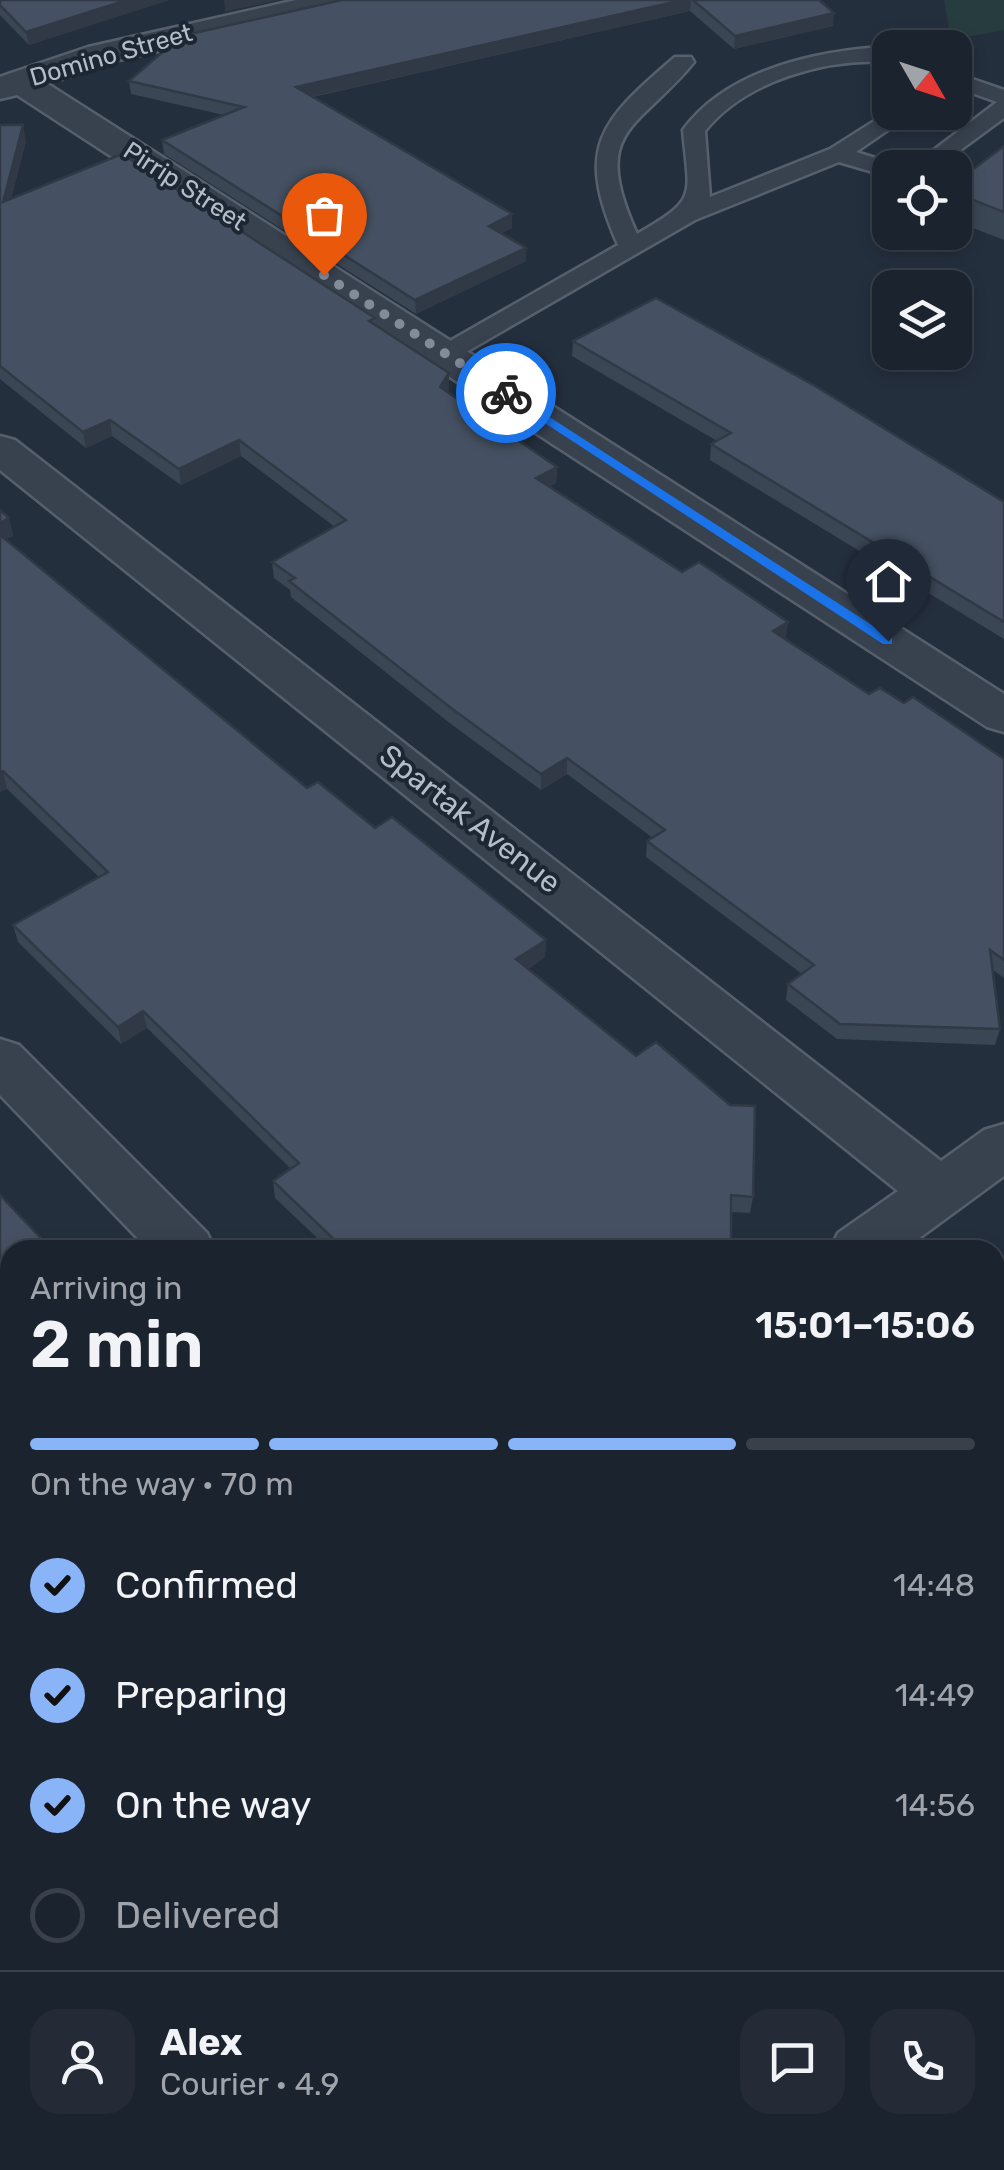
<!DOCTYPE html>
<html lang="en">
<head>
<meta charset="utf-8">
<style>
	body { margin:0; font-family:Rubik,sans-serif; background:#242b36; color:#f1f3f6; height:100vh; display:flex; flex-direction:column; font-size:38px; white-space:nowrap }
	* { box-sizing:border-box; margin:0 }
	p { font-size:32px; color:#a0a4aa }
	.icon { flex:none; width:55px; height:55px; fill:none; stroke:currentColor; stroke-width:2; stroke-linecap:round; stroke-linejoin:round }
	.map { position:relative; flex:1; overflow:hidden }
	.drawer { position:absolute; left:0px; top:1240px; width:1005px; height:930px; display:flex; flex-direction:column; background:#1b232e; border-radius:30px 30px 0 0; box-shadow:0 5px 15px #0003,0 0 0 2px #39404a }
	.drawer>* { flex:none }
	.needle { width:65px; rotate:129deg }
	.buttons { position:absolute; left:872px; top:30px; display:grid; gap:20px }
	.buttons a { display:grid; place-items:center; width:100px; height:100px; border-radius:20px; background:#1b232e; box-shadow:0 5px 15px #0003,0 0 0 2px #39404a; font-size:50px }
	.pin { position:absolute; display:grid; place-items:center; width:85px; height:85px; color:#fff; margin:-102px -42px; border-radius:50% 50% 50% 0; rotate:-45deg; box-shadow:0 0 10px #0007 }
	.pin .icon { rotate:45deg }
	.courier { position:absolute; display:grid; place-items:center; width:100px; height:100px; margin:-50px; border:8px solid #1a73e8; border-radius:50%; background:#fff; color:#222; box-shadow:0 2px 12px #0007 }
	.headline em { font-style:normal; font-weight:600 }
	.headline div { display:flex; flex-direction:column-reverse }
	.headline { display:flex; align-items:center; justify-content:space-between; height:170px; padding:0 30px }
	h1 { font-size:65px; font-weight:600; line-height:75px }
	.bar { display:grid; grid-template-columns:repeat(4,1fr); gap:15px 10px; align-content:center; height:120px; padding:0 30px }
	.bar i { height:12px; border-radius:8px; background:#39404a }
	.bar .on { background:#8ab4f8 }
	.bar p { grid-column:span 4 }
	.line { display:flex; align-items:center; gap:25px; padding:0 30px; border-top:2px solid #39404a }
	.line div { flex:1 }
	.round { display:grid; place-items:center; flex:none; width:105px; height:105px; border-radius:30px; background:#242b36 }
	ol { padding:0 30px; list-style:none }
	li { display:flex; align-items:center; gap:30px; height:110px }
	li p { margin-inline-start:auto }
	li .icon { padding:10px; border-radius:50%; background:#8ab4f8; color:#111; stroke-width:4 }
	li:last-child { color:#a0a4aa }
	li i { width:55px; height:55px; border:5px solid #39404a; border-radius:50% }
	.map>svg:first-child { display:block }
	.green { fill:#263c3f }
	.lines { fill:none; stroke-linecap:round; stroke-linejoin:round }
	.service-casing { stroke:#565f6c; stroke-width:5 }
	.minor-casing { stroke:#565f6c; stroke-width:5 }
	.service { fill:#38414e; fill-rule:evenodd }
	.minor { fill:#38414e; fill-rule:evenodd }
	.wall { fill:#3b4654 }
	.shaded-wall { fill:#303945 }
	.building { fill:#455162; stroke:#303945; stroke-width:2.5 }
	.route { fill:#1a73e8 }
	.done { stroke:#828b98; stroke-width:10; stroke-dasharray:0 18 }
	.labels { text-anchor:middle; dominant-baseline:central; stroke-width:8; stroke-linejoin:round; paint-order:stroke }
	.far-street-label { font-size:25px; fill:#b4bcc9; stroke:#1d2633 }
	.street-label { font-size:30px; fill:#b4bcc9; stroke:#1d2633 }
</style>
</head>
<body>
<div class="map">
<svg width="1004" height="2170" viewBox="0 0 1004 2170">
	<rect width="100%" height="100%" fill="#242f3e"/>
	<!-- green -->
	<path class="green" d="M944,0H1004V30L951,40Z"/>
	<g class="lines">
		<!-- service casing -->
		<g class="service-casing">
			<g id="service">
				<path d="M869,48L890,50V62C827,58 746,80 705,131L710,197L830,149L890,111L914,112L856,152L898,165L890,168V177L839,162L695,220L454,359H436L432,354L436,349L618,245C575,147 599,122 675,57H691L694,62C638,131 589,127 637,234C699,198 689,198 683,130C724,74 803,54 869,48Z"/>
				<path d="M955,73L1004,90V118L936,168H910L997,102L955,87Z"/>
			</g>
		</g>
		<!-- minor casing -->
		<g class="minor-casing">
			<g id="minor">
				<path d="M296,0H356L352,7L110,62L48,84L1004,694V732L987,727L17,95L0,99V77L8,74L88,47Z"/>
				<path d="M0,436L15,440L941,1161L984,1130L1004,1124V1176L903,1250H830L838,1233L898,1191L0,470Z"/>
				<path d="M0,1039L19,1045L207,1233L215,1250H149L0,1095Z"/>
				<path d="M10,1820V1893L0,1897V1824Z"/>
				<path d="M1004,2019V2099L995,2103V2022Z"/>
				<path d="M848,2160H932L927,2170H844Z"/>
			</g>
		</g>
		<!-- service -->
		<use href="#service" class="service"/>
		<!-- minor -->
		<use href="#minor" class="minor"/>
	</g>
	<!-- wall -->
	<g class="wall">
		<path d="M0,0H169L29,45L0,15Z"/>
		<path d="M342,0H819L833,26L734,49L690,11L313,97L512,228L502,233L526,261L416,314L164,154L162,140L224,115L131,94L129,81Z"/>
		<path d="M0,125L26,141L11,199L375,318L376,325L449,389L447,392L557,467L556,483L549,486L682,572L788,622L785,638L869,694L904,703L1004,759V978L993,970L1000,1029L995,1045L837,1039L786,1000L788,984L802,974L646,857L647,841L653,838L567,774L541,790L451,724L291,597L290,590L274,578L272,562L335,527L241,456L181,485L112,436L86,448L0,379Z"/>
		<path d="M1004,146V240L955,221V183Z"/>
		<path d="M573,341L1004,502V639L710,460L711,444L717,441L572,356Z"/>
		<path d="M0,510L9,518L13,536L5,539L307,788L375,828L546,940L545,957L528,969L753,1197L750,1213L731,1212L729,1250H330L275,1198L273,1181L291,1169L147,1028L121,1044L18,942L13,925L99,877L7,789L0,792Z"/>
		<path d="M0,1195L10,1250V1556L0,1555Z"/>
		<path d="M1004,1291V1625L995,1616V1297Z"/>
		<path d="M1004,1691V1820L995,1810Z"/>
	</g>
	<!-- shaded-wall -->
	<g class="shaded-wall">
		<path d="M127,0H169L29,45L26,32Z"/>
		<path d="M224,0H279L225,12Z"/>
		<path d="M683,0H691L690,11L297,100L296,87Z"/>
		<path d="M834,13L833,26L734,49L735,36Z"/>
		<path d="M23,125L26,141L6,218L3,202Z"/>
		<path d="M512,214V228L489,239V226Z"/>
		<path d="M526,248V261L416,314L415,300Z"/>
		<path d="M449,373V389L440,403V387Z"/>
		<path d="M110,420L112,436L86,448L83,432Z"/>
		<path d="M239,440L241,456L181,485L179,469Z"/>
		<path d="M557,467L556,483L536,494V478Z"/>
		<path d="M9,518L13,536L0,542V523Z"/>
		<path d="M788,622L786,638L771,647L773,631Z"/>
		<path d="M567,758V774L541,790V774Z"/>
		<path d="M3,771L7,789L0,792V773Z"/>
		<path d="M546,940L545,957L516,976V959Z"/>
		<path d="M143,1011L147,1028L121,1044L118,1027Z"/>
		<path d="M731,1240L729,1250H718Z"/>
		<path d="M10,1657V1674L7,1676L1,1662Z"/>
		<path d="M10,1699V1716L0,1723V1706Z"/>
		<path d="M590,2160H597L586,2170H578Z"/>
	</g>
	<!-- building -->
	<g class="building">
		<path d="M0,0H127L26,32L0,5Z"/>
		<path d="M342,0H683L296,87L512,214L489,226L526,248L415,300L162,140L244,107L129,81L181,36Z"/>
		<path d="M693,0H819L834,13L735,36Z"/>
		<path d="M0,125H23L3,202L122,154L375,318L369,321L449,373L440,387L557,467L536,478L682,572L699,562L788,622L773,631L869,694L880,688L904,703L913,697L1004,759V960L990,950L1000,1029L840,1024L788,984L814,965L647,841L665,830L567,758L541,774L451,708L289,581L295,578L272,562L346,520L239,440L179,469L110,420L83,432L0,366Z"/>
		<path d="M1004,146V212L955,193V183Z"/>
		<path d="M656,298L815,386L1004,502V622L711,444L731,433L573,341Z"/>
		<path d="M0,510L9,518L0,523Z"/>
		<path d="M0,535L307,788L318,782L375,828L392,817L546,940L516,959L636,1056L656,1042L730,1105L755,1106L753,1197L731,1195V1240L718,1250H345L273,1181L299,1163L143,1011L118,1027L13,925L108,872L3,771L0,773Z"/>
		<path d="M0,1195L52,1250H10V1542L0,1541Z"/>
		<path d="M1004,1291V1396L1002,1397L1004,1398V1608L995,1599V1297Z"/>
		<path d="M0,1576L10,1590V1657L1,1662L10,1676V1699L0,1706Z"/>
		<path d="M1004,1691V1804L1000,1800L995,1804V1699Z"/>
		<path d="M10,1988V2160H590L578,2170H0V2035L6,2030L0,2020V1995Z"/>
	</g>
	<!-- route -->
	<path class="route" d="M506,389L892,638V644H883L502,395Z"/>
	<g class="lines">
		<!-- done -->
		<path class="done" d="M324,275L506,393"/>
	</g>
	<g class="labels">
		<!-- far-street labels -->
		<g class="far-street-label">
			<text transform="translate(111 55) rotate(-16)">Domino Street</text>
			<text transform="translate(185 186) rotate(33)">Pirrip Street</text>
		</g>
		<!-- street labels -->
		<g class="street-label">
			<text transform="translate(470 819) rotate(38)">Spartak Avenue</text>
		</g>
	</g>
</svg>
<div class="buttons">
<a><svg class="needle" viewBox="-14 -14 28 28"><path d="M0-13l5 13h-10z" fill="#e53935"/><path d="M0 13l5-13h-10z" fill="#a0a4aa"/></svg></a>
<a><svg class="icon" aria-label="locate" viewBox="0 0 24 24"><circle cx="12" cy="12" r="6"/><path d="M12 2v4M12 18v4M2 12h4M18 12h4"/></svg></a>
<a><svg class="icon" aria-label="layers" viewBox="0 0 24 24"><path d="M12 4l9 5-9 5-9-5zM3 14l9 5 9-5"/></svg></a>
</div>
<div class="pin" style="left:324px;top:275px;background:#ea580c"><svg class="icon" aria-label="bag" viewBox="0 0 24 24"><path d="M5 8h14l-1 12H6zM9 8a3 3 0 0 1 6 0"/></svg></div>
<div class="pin" style="left:888px;top:641px;background:#1f2937"><svg class="icon" aria-label="home" viewBox="0 0 24 24"><path d="M3 11l9-7 9 7M6 9v11h12V9"/></svg></div>
<div class="courier" style="left:506px;top:393px"><svg class="icon" aria-label="bike" viewBox="0 0 24 24"><circle cx="6" cy="16" r="4"/><circle cx="18" cy="16" r="4"/><path d="M6 16l4-8h5l3 8M10 8l3 8H6M13 5h3"/></svg></div>
<section class="drawer">
<div class="headline"><div><h1>2 min</h1><p>Arriving in</p></div><em>15:01–15:06</em></div>
<div class="bar"><i class="on"></i><i class="on"></i><i class="on"></i><i></i><p>On the way · 70 m</p></div>
<ol>
<li><svg class="icon" aria-label="check" viewBox="0 0 24 24"><path d="M5 12l5 5 9-10"/></svg>Confirmed<p>14:48</p></li>
<li><svg class="icon" aria-label="check" viewBox="0 0 24 24"><path d="M5 12l5 5 9-10"/></svg>Preparing<p>14:49</p></li>
<li><svg class="icon" aria-label="check" viewBox="0 0 24 24"><path d="M5 12l5 5 9-10"/></svg>On the way<p>14:56</p></li>
<li><i></i>Delivered</li>
</ol>
<div class="line" style="height:180px"><a class="round"><svg class="icon" aria-label="person" viewBox="0 0 24 24"><circle cx="12" cy="8" r="4"/><path d="M4 21q1-7 8-7t8 7"/></svg></a><div><b>Alex</b><p>Courier · 4.9</p></div><a class="round"><svg class="icon" aria-label="chat" viewBox="0 0 24 24"><path d="M4 5h16v11H9l-5 4z"/></svg></a><a class="round"><svg class="icon" aria-label="phone" viewBox="0 0 24 24"><path d="M5 4h4l2 5-3 2q2 4 5 5l2-3 5 2v4C11 20 4 13 5 4z"/></svg></a></div>
</section>
</div>
</body>
</html>
